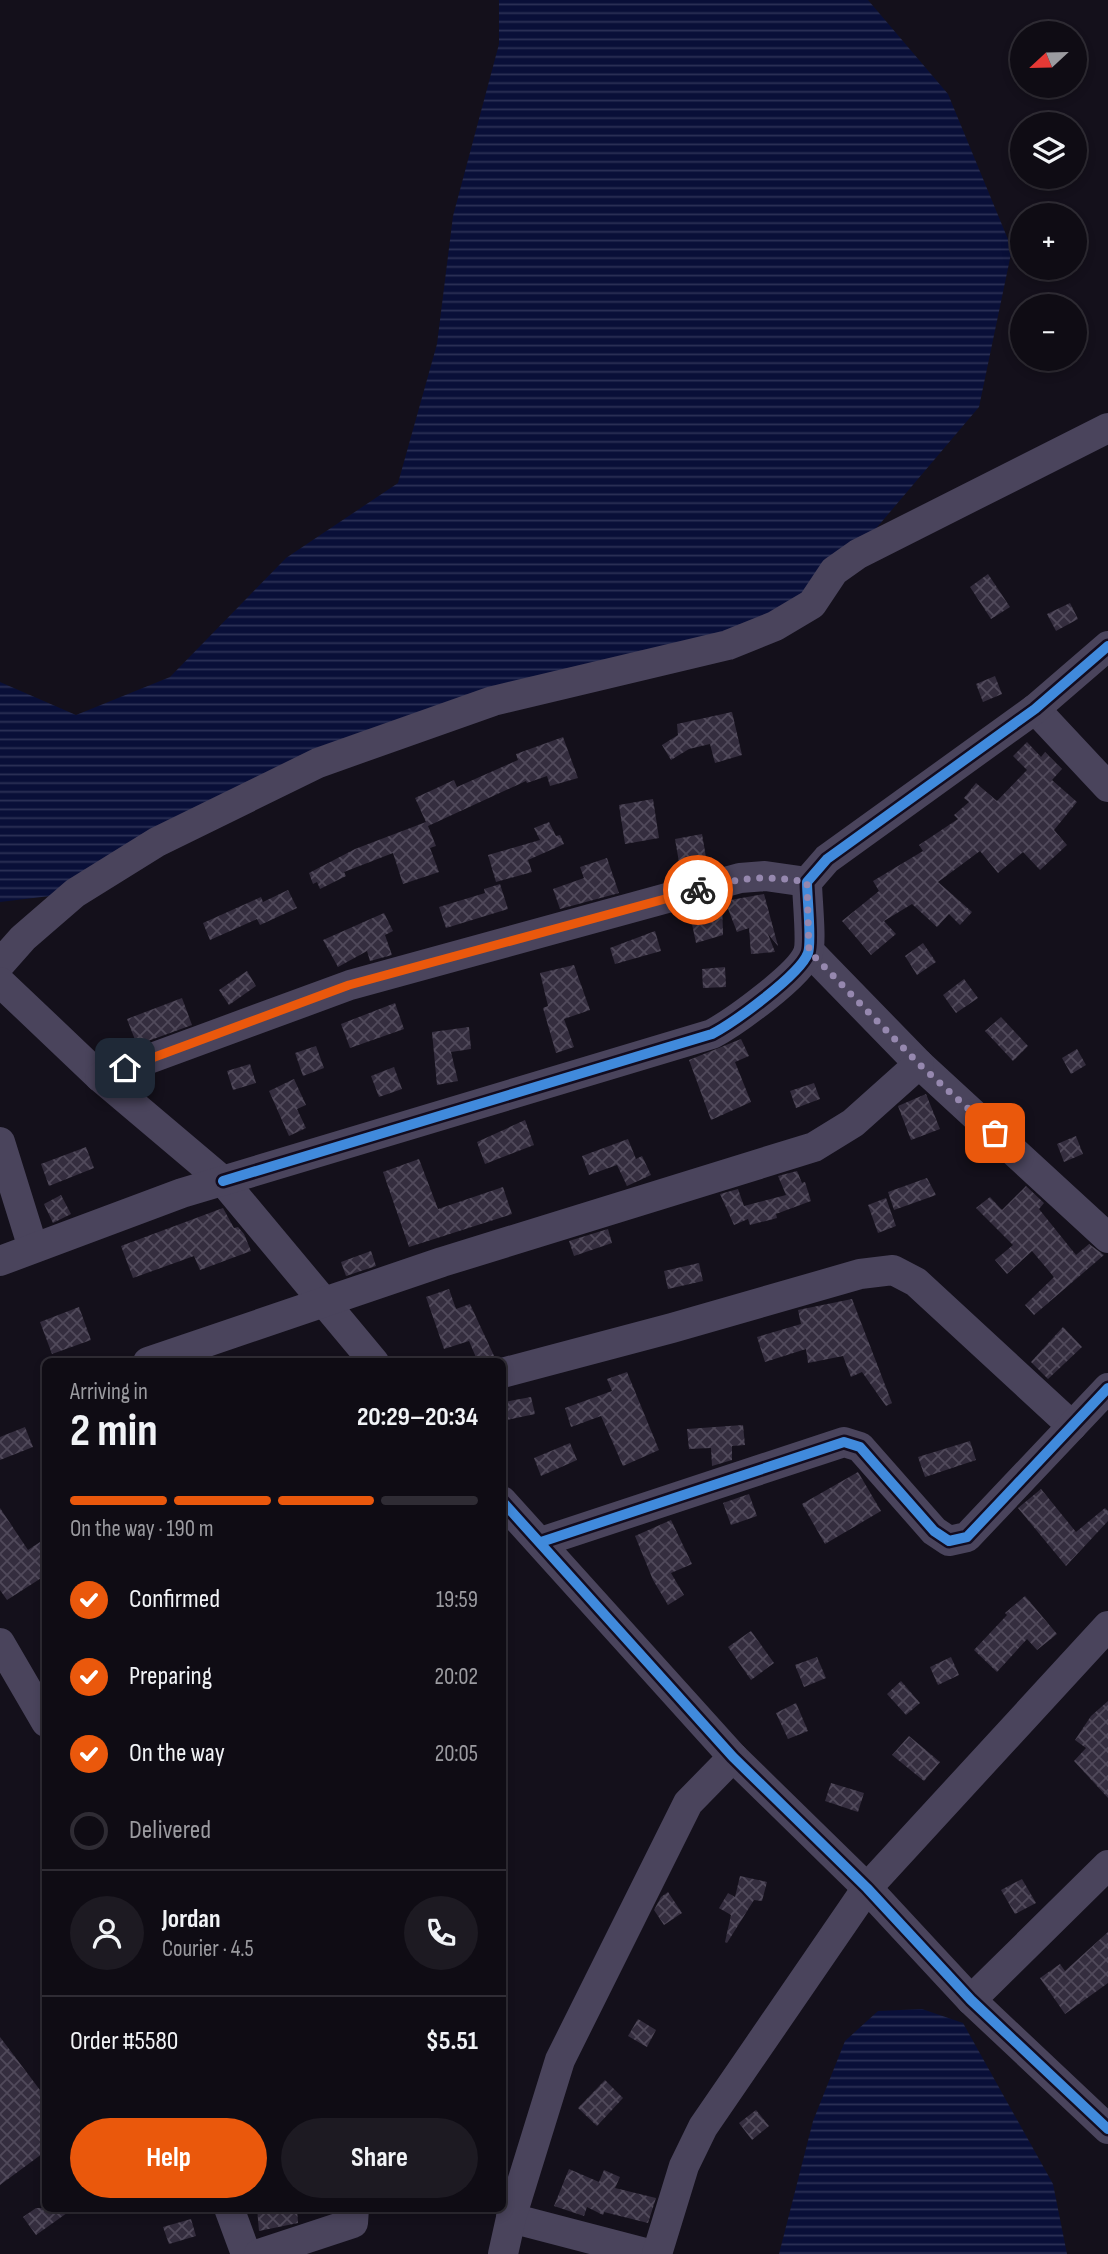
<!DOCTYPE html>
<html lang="en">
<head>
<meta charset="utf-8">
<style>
	body { margin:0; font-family:"Sofia Sans Condensed",sans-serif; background:#1d1a22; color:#f1f3f6; height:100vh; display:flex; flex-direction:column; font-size:26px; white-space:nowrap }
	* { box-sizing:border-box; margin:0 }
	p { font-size:23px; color:#9b9ba0 }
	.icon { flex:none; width:38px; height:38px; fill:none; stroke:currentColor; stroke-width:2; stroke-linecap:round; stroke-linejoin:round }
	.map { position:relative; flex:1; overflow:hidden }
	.panel { position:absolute; left:42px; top:1358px; width:464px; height:854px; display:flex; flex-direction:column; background:#0f0c14; border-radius:10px; box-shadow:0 4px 10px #0003,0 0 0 2px #2f2c34 }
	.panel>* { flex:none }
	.needle { width:46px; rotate:248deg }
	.buttons { position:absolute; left:1010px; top:21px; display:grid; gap:14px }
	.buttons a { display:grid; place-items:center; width:77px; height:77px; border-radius:50%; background:#0f0c14; box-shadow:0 4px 10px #0003,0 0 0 2px #2f2c34; font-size:35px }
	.pin { position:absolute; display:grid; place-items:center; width:60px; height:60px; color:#fff; margin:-30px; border-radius:14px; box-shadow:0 4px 10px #0006 }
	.courier { position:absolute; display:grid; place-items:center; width:70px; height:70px; margin:-35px; border:5px solid #ea580c; border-radius:50%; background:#fff; color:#222; box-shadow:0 2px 9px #0007 }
	.head em { font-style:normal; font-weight:700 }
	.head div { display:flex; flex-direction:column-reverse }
	.head { display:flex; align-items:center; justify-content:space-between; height:119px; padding:0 28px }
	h1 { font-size:46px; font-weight:700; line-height:52px }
	.bar { display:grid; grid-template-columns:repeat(4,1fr); gap:10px 7px; align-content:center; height:84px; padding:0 28px }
	.bar i { height:9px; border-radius:5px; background:#2f2c34 }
	.bar .on { background:#ea580c }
	.bar p { grid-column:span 4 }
	.line { display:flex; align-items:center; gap:18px; padding:0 28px; border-top:2px solid #2f2c34 }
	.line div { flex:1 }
	.round { display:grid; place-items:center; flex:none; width:74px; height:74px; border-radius:37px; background:#1d1a22 }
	ol { padding:0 28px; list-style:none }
	li { display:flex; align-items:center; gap:21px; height:77px }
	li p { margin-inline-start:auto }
	li .icon { padding:7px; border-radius:50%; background:#ea580c; color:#fff; stroke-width:4 }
	li:last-child { color:#9b9ba0 }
	li i { width:38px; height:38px; border:4px solid #2f2c34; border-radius:50% }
	.button { display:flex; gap:14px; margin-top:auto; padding:14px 28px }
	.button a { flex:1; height:80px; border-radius:42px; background:#ea580c; color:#fff; font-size:28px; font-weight:700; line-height:80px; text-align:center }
	.button a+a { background:#1d1a22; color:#f1f3f6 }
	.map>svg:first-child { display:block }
	.water { fill:url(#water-rules) }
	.building { fill:url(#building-cross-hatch) }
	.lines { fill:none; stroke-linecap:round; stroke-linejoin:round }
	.minor { stroke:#4a445c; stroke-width:30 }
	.cycleway-casing { stroke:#130c1f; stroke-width:15 }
	.cycleway { stroke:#408adc; stroke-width:10 }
	.done { stroke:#9688af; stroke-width:7; stroke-dasharray:0 12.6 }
	.route { stroke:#ea580c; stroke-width:9 }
</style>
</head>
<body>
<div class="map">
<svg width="1108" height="2254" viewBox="0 0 1108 2254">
	<defs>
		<pattern id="water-rules" width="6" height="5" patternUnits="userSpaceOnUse" patternTransform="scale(1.75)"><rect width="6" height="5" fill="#090f38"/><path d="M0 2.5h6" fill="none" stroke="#2c3156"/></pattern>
		<pattern id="building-cross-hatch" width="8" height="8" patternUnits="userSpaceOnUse" patternTransform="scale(1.75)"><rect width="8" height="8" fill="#342d3e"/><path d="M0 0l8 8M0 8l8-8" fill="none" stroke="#514a5b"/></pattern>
	</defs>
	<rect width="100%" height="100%" fill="#14101b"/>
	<!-- water -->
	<g class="water">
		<path d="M499,0H868L948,94L1012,249L979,407L812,604L318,763L75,893L0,902V682L76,715L170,677L286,558L398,483L437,344L453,216L499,44Z"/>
		<path d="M922,2009L963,2023L1053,2184L1067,2254H779L813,2121L845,2041L878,2011Z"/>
	</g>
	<!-- building -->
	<g class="building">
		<path d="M988,574L1010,607L991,619L970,587Z"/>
		<path d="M1070,603L1078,619L1056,631L1047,614Z"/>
		<path d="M995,676L1002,694L983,702L976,684Z"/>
		<path d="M732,712L742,755L715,763L710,744L689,749L671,760L662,745L678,735L677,724Z"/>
		<path d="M563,737L578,778L550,786L547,776L527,783L526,781L428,826L436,846L430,848L439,872L403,884L393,853L344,872L346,876L320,889L317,882L313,884L309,873L355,849L426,822L415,798L454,780L457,787L518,760L516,754Z"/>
		<path d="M1027,742L1041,757L1045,752L1062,769L1052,780L1077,802L1054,830L1067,845L1040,870L1023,852L998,873L980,851L938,882L972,912L960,925L949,914L937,927L912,904L884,921L896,934L871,955L842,921L879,891L873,881L923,851L919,845L958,819L954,815L969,802L964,798L976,783L997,801L1027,770L1013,756Z"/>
		<path d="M653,799L659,838L625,844L619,805Z"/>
		<path d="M549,822L556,836L560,835L564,844L528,860L532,872L496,882L488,855L540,840L534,828Z"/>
		<path d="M702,834L708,869L681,874L675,839Z"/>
		<path d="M607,858L619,893L560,909L553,889L584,878L580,867Z"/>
		<path d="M500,884L508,909L446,928L439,907L485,893L484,889Z"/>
		<path d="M288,890L297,908L260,925L257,919L210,940L203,923L261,897L263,902Z"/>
		<path d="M764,894L778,946L768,934L775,952L751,954L749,928L737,932L725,901Z"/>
		<path d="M722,902L723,935L696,943L689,910Z"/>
		<path d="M384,913L393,931L385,935L392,955L370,961L367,951L338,967L323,940Z"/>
		<path d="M655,931L661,951L615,964L610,948Z"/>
		<path d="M923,943L936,962L917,975L905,956Z"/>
		<path d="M574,965L590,1010L564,1019L574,1047L556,1053L543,1008L548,1006L540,973Z"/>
		<path d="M725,967L726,987L703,988L702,969Z"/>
		<path d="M247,971L256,986L229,1005L219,990Z"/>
		<path d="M964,979L978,998L956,1013L943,995Z"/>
		<path d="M182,998L192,1025L137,1045L127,1019Z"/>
		<path d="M395,1003L404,1029L350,1048L341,1024Z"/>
		<path d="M1001,1017L1028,1046L1013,1061L985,1031Z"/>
		<path d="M469,1027L471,1049L451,1052L458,1081L437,1085L432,1032Z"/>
		<path d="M741,1039L749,1056L735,1062L751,1102L711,1120L689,1060Z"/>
		<path d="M316,1046L324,1068L303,1076L295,1053Z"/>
		<path d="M1077,1049L1086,1065L1071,1074L1062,1058Z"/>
		<path d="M250,1064L256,1083L233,1090L227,1071Z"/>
		<path d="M394,1067L402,1089L379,1097L371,1076Z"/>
		<path d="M294,1079L306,1105L297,1109L306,1128L289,1136L269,1091Z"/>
		<path d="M814,1083L820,1099L796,1108L790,1091Z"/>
		<path d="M926,1094L940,1129L911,1140L898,1106Z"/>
		<path d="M525,1120L534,1145L485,1164L477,1142Z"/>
		<path d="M1076,1136L1083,1154L1064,1162L1057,1144Z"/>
		<path d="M628,1139L636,1159L642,1156L651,1175L627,1186L617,1165L589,1175L582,1156Z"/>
		<path d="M86,1147L94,1168L49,1186L41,1164Z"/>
		<path d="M419,1159L438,1209L503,1187L512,1214L409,1247L383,1172Z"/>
		<path d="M797,1171L802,1183L805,1182L811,1201L776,1214L777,1218L750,1225L748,1219L734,1225L720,1194L738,1189L744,1206L786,1195L778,1176Z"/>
		<path d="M927,1178L936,1195L894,1210L888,1192Z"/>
		<path d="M1026,1186L1044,1203L1039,1209L1076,1255L1089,1244L1104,1255L1034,1315L1025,1305L1054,1277L1032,1251L1007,1274L995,1260L1013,1245L976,1208L990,1197L1002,1210Z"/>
		<path d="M61,1195L71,1214L53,1223L44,1204Z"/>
		<path d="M886,1198L896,1226L878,1233L868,1205Z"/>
		<path d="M223,1208L234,1228L238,1227L244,1234L251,1251L200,1270L194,1256L133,1278L121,1246Z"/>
		<path d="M608,1229L612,1243L574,1256L569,1241Z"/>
		<path d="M371,1251L376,1266L346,1276L341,1262Z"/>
		<path d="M699,1263L703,1281L668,1289L664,1271Z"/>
		<path d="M449,1289L456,1309L470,1304L495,1358L489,1362H478L469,1341L444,1349L426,1297Z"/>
		<path d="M852,1299L892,1403L886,1406L862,1372L851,1377L843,1356L808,1363L806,1349L765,1362L757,1337L801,1324L798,1310Z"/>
		<path d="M79,1307L91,1340L52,1354L40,1322Z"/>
		<path d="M1063,1327L1082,1347L1048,1379L1031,1362Z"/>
		<path d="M627,1372L659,1450L623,1466L601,1416L571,1427L565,1408L612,1391L607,1379Z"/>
		<path d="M531,1397L535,1414L507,1420L504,1402Z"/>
		<path d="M743,1425L745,1445L732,1446V1460L712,1466L711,1448L689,1449L687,1429Z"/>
		<path d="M25,1427L33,1447L0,1460V1437Z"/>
		<path d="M970,1441L976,1460L925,1477L918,1457Z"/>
		<path d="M570,1443L577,1460L541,1476L534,1458Z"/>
		<path d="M858,1472L881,1511L825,1544L802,1504Z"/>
		<path d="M1041,1489L1076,1532L1105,1508L1108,1511V1521L1066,1566L1018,1508Z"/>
		<path d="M749,1494L757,1516L731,1525L723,1503Z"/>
		<path d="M0,1508L28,1550L46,1538V1575L7,1600L0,1590Z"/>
		<path d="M671,1520L692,1564L671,1573L684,1595L668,1605L653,1580L635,1536Z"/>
		<path d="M1025,1596L1057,1634L1037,1650L1027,1639L997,1672L974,1650L1007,1615L1005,1613Z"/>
		<path d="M751,1631L774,1663L751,1680L728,1647Z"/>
		<path d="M817,1657L826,1678L804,1687L795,1665Z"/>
		<path d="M951,1657L959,1675L938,1685L930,1667Z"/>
		<path d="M901,1681L920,1703L906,1715L887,1694Z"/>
		<path d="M1108,1701V1798L1074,1761L1086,1748L1075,1740L1091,1716Z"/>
		<path d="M796,1703L808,1731L788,1739L776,1713Z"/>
		<path d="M909,1736L940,1762L924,1781L892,1755Z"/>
		<path d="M831,1783L864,1793L858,1812L825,1801Z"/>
		<path d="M740,1876L767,1882L762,1901L754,1900L727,1943L725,1942L731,1915L719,1908L728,1893L735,1897Z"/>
		<path d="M1022,1879L1036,1903L1015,1914L1001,1890Z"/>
		<path d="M668,1892L682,1913L664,1925L654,1910L661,1897Z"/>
		<path d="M1108,1932V1983L1065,2014L1040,1978L1060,1964L1065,1971Z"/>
		<path d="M638,2019L656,2030L647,2047L628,2036Z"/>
		<path d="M0,2037L46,2098V2151L0,2185Z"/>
		<path d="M605,2080L623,2098L597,2126L578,2108Z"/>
		<path d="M756,2110L769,2126L752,2140L739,2123Z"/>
		<path d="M569,2169L599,2182L604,2170L620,2177L615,2188L656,2198L648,2223L604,2212L603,2215L587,2207L584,2216L554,2206Z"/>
		<path d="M36,2208H74L36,2235L23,2217Z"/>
		<path d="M257,2208H297L298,2223L259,2231Z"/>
		<path d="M191,2219L196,2236L169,2244L163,2227Z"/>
	</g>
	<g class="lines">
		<!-- minor -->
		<g class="minor">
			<path d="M1035,709L1108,787"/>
			<path d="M809,951L919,1064L1108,1238"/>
			<path d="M0,964L23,938L75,893L157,842L318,763L493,701L728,645L775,626L812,604L834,571L858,554L1108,428"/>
			<path d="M0,982L100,1077L223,1181L374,1362"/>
			<path d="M100,1077L350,985L740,878L765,876L807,882"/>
			<path d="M0,1142L33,1248"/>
			<path d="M0,1261L182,1193L712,1034C733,1023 800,975 808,953C812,942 807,897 807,882L827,859L1035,709L1108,646"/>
			<path d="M148,1362L442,1262L814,1147L853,1123L919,1064"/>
			<path d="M502,1373L672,1328L860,1274L893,1270L916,1282L1072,1426"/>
			<path d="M502,1501L733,1757L867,1888L971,2000L1108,2129"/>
			<path d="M541,1542L844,1442L860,1447L934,1531L949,1541L967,1537L1108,1388"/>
			<path d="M0,1643L46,1722"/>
			<path d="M971,2000L1108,1865"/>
			<path d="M229,2208L246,2254"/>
			<path d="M511,2218L649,2254"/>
			<path d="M259,2254L353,2223L354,2208"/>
			<path d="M503,2254L511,2218L560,2060L688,1803L733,1757"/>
			<path d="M657,2254L684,2166L703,2127L867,1888L1108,1626"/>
		</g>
		<!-- cycleway casing -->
		<g class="cycleway-casing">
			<g id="cycleway">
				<path d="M223,1181L712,1034C733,1023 800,975 808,953C812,942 807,897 807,882L827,859L1035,709L1108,646"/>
				<path d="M502,1501L733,1757L867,1888L971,2000L1108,2129"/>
				<path d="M541,1542L844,1442L860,1447L934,1531L949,1541L967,1537L1108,1388"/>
			</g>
		</g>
		<!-- cycleway -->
		<use href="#cycleway" class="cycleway"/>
	</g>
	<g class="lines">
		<!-- done -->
		<path class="done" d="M698,890C743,877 761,875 807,882L809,951L919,1064L995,1133"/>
		<!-- route -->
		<path class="route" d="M125,1068L349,985L698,890"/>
	</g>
</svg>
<div class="buttons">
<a><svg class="needle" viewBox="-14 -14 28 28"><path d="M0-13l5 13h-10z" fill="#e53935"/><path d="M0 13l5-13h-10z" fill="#9b9ba0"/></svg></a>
<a><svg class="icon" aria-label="layers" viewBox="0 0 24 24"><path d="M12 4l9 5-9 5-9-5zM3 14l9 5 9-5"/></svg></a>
<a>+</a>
<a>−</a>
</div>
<div class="pin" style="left:995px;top:1133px;background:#ea580c"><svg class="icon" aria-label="bag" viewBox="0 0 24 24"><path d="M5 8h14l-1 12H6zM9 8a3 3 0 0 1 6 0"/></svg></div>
<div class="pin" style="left:125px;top:1068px;background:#1f2937"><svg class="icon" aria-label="home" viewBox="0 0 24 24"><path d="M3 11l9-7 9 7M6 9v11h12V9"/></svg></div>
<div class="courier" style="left:698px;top:890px"><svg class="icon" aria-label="bike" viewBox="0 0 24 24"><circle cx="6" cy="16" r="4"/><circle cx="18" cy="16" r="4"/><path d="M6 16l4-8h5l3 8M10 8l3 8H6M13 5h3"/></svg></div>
<section class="panel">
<div class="head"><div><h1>2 min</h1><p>Arriving in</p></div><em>20:29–20:34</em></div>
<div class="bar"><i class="on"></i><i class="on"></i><i class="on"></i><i></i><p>On the way · 190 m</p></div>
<ol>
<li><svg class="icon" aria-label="check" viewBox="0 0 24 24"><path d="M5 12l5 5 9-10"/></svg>Confirmed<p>19:59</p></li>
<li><svg class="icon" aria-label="check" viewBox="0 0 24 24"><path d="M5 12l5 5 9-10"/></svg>Preparing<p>20:02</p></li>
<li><svg class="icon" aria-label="check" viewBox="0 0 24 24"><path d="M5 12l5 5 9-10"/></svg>On the way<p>20:05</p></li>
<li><i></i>Delivered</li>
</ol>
<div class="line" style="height:126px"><a class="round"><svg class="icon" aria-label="person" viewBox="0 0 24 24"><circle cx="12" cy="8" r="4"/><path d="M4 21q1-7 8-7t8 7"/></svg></a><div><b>Jordan</b><p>Courier · 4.5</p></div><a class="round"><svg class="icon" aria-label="phone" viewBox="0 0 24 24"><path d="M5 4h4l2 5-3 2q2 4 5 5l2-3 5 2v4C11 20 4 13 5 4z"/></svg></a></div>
<div class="line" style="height:91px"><div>Order #5580</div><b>$5.51</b></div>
<div class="button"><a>Help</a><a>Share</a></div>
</section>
</div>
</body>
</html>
